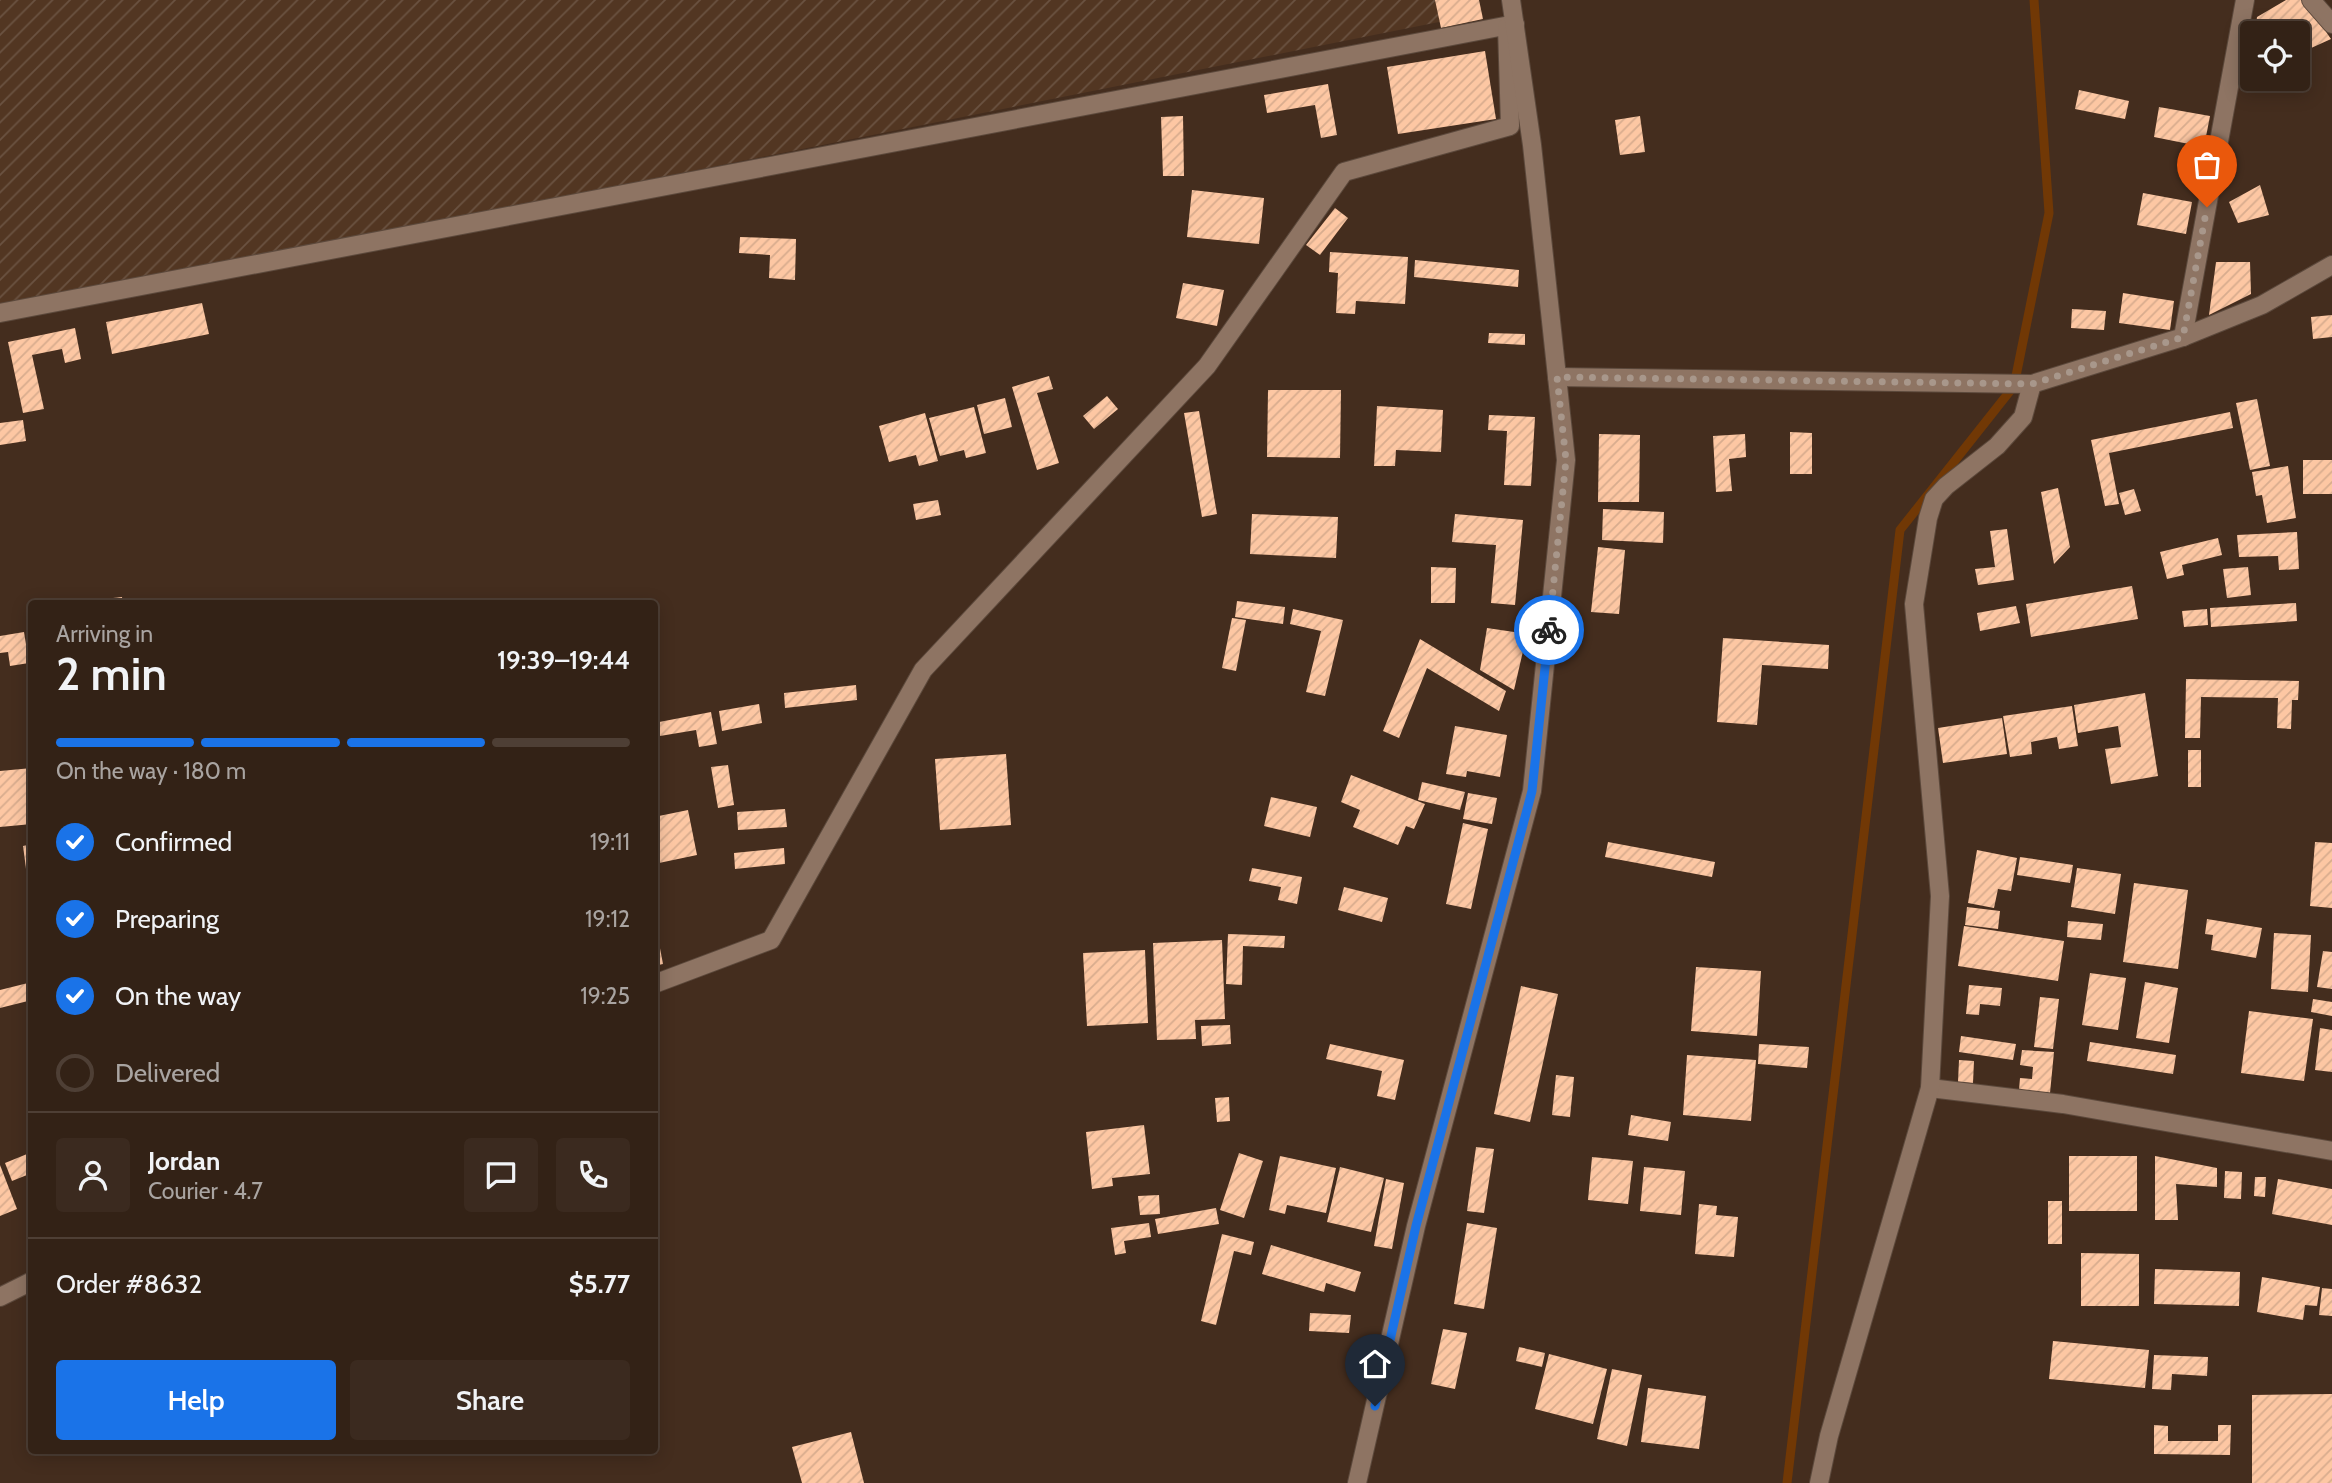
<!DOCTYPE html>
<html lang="en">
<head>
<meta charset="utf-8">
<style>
	body { margin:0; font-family:Cabin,sans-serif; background:#3b2a1f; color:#f1f3f6; height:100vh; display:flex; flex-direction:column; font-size:26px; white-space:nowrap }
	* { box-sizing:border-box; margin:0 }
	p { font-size:23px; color:#a9a4a1 }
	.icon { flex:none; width:38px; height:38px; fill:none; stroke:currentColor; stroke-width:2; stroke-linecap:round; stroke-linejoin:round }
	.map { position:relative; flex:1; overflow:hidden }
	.drawer { position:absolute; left:28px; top:600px; width:630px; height:854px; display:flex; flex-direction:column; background:#332216; border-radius:7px; box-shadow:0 4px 18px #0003,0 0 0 2px #4e3f35 }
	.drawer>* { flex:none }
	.buttons { position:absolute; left:2240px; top:21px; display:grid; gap:14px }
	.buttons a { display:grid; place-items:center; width:70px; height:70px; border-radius:7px; background:#332216; box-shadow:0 4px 18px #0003,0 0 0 2px #4e3f35; font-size:35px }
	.pin { position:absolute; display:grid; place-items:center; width:60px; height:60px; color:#fff; margin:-72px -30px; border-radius:50% 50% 50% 0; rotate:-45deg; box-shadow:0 0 7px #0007 }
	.pin .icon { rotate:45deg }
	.courier { position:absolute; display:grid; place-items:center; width:70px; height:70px; margin:-35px; border:5px solid #1a73e8; border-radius:50%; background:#fff; color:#222; box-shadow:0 2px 9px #0007 }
	.headline em { font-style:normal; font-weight:600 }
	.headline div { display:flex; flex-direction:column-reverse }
	.headline { display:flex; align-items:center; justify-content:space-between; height:119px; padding:0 28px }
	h1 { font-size:46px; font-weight:600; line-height:52px }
	.bar { display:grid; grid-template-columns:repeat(4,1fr); gap:10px 7px; align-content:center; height:84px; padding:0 28px }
	.bar i { height:9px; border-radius:5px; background:#4e3f35 }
	.bar .active { background:#1a73e8 }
	.bar p { grid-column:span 4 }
	.line { display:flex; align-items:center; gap:18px; padding:0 28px; border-top:2px solid #4e3f35 }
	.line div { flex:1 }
	.round { display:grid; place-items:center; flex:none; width:74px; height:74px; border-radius:7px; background:#3b2a1f }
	ol { padding:0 28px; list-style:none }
	li { display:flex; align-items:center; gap:21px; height:77px }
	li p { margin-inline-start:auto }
	li .icon { padding:7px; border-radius:50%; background:#1a73e8; color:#fff; stroke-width:4 }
	li:last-child { color:#a9a4a1 }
	li i { width:38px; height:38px; border:4px solid #4e3f35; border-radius:50% }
	.action { display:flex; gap:14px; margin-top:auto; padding:14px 28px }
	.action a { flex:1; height:80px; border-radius:7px; background:#1a73e8; color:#fff; font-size:28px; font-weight:600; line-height:80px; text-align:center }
	.action a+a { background:#3b2a1f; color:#f1f3f6 }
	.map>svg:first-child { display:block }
	.industrial { fill:url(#industrial-furrows) }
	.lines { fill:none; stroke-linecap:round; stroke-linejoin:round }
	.stream { stroke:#713805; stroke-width:9 }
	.building { fill:url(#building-hatch) }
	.street-casing { stroke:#5c493c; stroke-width:20 }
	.secondary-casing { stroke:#5c493c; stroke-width:20 }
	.street { stroke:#8e7463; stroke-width:18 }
	.secondary { stroke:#8e7463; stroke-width:18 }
	.done { stroke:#a8978b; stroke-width:7; stroke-dasharray:0 12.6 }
	.route { stroke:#1a73e8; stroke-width:9 }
</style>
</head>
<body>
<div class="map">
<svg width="2332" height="1483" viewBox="0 0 2332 1483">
	<defs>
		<pattern id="industrial-furrows" width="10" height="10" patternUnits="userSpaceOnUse" patternTransform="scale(1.75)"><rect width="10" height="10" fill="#523622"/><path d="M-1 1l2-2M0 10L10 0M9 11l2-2" fill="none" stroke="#6a5241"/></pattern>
		<pattern id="building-hatch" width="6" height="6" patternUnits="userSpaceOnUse" patternTransform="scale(1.75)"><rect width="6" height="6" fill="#fdc7a3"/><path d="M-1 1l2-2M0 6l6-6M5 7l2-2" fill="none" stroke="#d8ac8e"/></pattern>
	</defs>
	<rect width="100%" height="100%" fill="#442d1e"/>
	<!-- industrial -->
	<path class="industrial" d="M0,0H1445L1449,20L0,309Z"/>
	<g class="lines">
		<!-- stream -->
		<path class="stream" d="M1787,1483L1900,530L2014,386L2049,213L2034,0"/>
	</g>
	<!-- building -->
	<g class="building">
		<path d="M1435,0H1479L1483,19L1441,28Z"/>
		<path d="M2286,0H2304L2331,39L2298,54V33H2255L2257,17Z"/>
		<path d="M1485,51L1496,119L1398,134L1387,67Z"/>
		<path d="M1328,84L1337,135L1321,138L1315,105L1267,113L1264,95Z"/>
		<path d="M2079,90L2129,101L2125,119L2075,109Z"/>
		<path d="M2159,107L2210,116L2204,147L2154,137Z"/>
		<path d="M1183,116L1184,176H1163L1161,117Z"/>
		<path d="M1640,116L1645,152L1620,155L1615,120Z"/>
		<path d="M2260,185L2269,215L2238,223L2229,202Z"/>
		<path d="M1192,190L1264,198L1259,244L1187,237Z"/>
		<path d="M2143,193L2192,202L2186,234L2137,225Z"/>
		<path d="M1335,208L1348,218L1320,255L1306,245Z"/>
		<path d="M740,237L796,239L795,280L769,278L770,255L739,253Z"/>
		<path d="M1330,252L1408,257L1405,304L1356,301L1355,314L1336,313L1338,273L1329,272Z"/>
		<path d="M1415,260L1519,270L1518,287L1414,277Z"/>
		<path d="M2216,262H2250L2251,294L2209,315Z"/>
		<path d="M1183,283L1224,290L1217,326L1176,318Z"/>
		<path d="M2123,293L2174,301L2170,330L2119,323Z"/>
		<path d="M202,303L209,334L112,354L106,322Z"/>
		<path d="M2072,309L2106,311L2104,330L2071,328Z"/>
		<path d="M2332,315V337L2313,339L2311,317Z"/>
		<path d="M75,328L81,359L65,363L62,349L32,355L44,409L23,413L8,342Z"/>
		<path d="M1489,333L1525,334V345L1488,343Z"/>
		<path d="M1049,376L1053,389L1037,393L1059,463L1037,470L1012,387Z"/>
		<path d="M1268,390H1341L1340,458L1267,457Z"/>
		<path d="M1107,396L1118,409L1094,429L1083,416Z"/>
		<path d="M1005,398L1012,427L984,434L977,405Z"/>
		<path d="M2257,399L2270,466L2250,470L2236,403Z"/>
		<path d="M1377,406L1443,410L1441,452L1396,450L1395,466H1374Z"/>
		<path d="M974,407L986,453L966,458L964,450L940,456L929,418Z"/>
		<path d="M1199,411L1217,514L1202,517L1184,413Z"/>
		<path d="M2230,412L2233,428L2109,453L2119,504L2105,506L2091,440Z"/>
		<path d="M925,413L938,461L919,466L916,455L889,462L879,426Z"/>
		<path d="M1489,415L1535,417L1531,486L1504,485L1507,431L1488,430Z"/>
		<path d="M23,420L26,441L0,445V423Z"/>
		<path d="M1790,432L1812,433V474H1790Z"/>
		<path d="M1599,434L1640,435L1639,502H1598Z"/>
		<path d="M1745,434L1746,457L1729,459L1732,491L1716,492L1713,436Z"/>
		<rect x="2303" y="460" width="29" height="34"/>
		<path d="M2288,466L2296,518L2267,523L2262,495L2256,496L2252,472Z"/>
		<path d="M2058,488L2070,547L2054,564L2041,492Z"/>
		<path d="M2134,489L2141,511L2125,515L2119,493Z"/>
		<path d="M938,500L941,515L916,520L913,504Z"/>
		<path d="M1603,509L1664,512L1663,543L1602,540Z"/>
		<path d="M1252,514L1338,517L1336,558L1250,554Z"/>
		<path d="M1455,514L1523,520L1515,605L1491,603L1496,545L1452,542Z"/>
		<path d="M2007,529L2014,580L1978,585L1975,569L1995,567L1990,531Z"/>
		<path d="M2297,532L2299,569L2279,570L2278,556L2239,557L2237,535Z"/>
		<path d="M2218,538L2222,555L2182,565L2184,575L2167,579L2160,552Z"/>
		<path d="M1598,547L1625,550L1619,614L1591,612Z"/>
		<path d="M1431,567L1456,568L1455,603H1431Z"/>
		<path d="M2248,567L2251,595L2227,598L2223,569Z"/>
		<path d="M2132,586L2138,619L2031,637L2026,604Z"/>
		<path d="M122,597L123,604H77V602Z"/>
		<path d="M1237,601L1285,607L1283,624L1235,617Z"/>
		<path d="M2296,603L2297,621L2211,627L2210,608Z"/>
		<path d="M2016,606L2020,623L1980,631L1977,613Z"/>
		<path d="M1293,609L1343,620L1325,696L1306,692L1321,631L1290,624Z"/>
		<path d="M2207,609L2208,625L2184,627L2182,611Z"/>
		<path d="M1232,618L1246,620L1236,671L1222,668Z"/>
		<path d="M1487,628L1527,634L1514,690L1480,670Z"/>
		<path d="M24,632L29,663L10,666L8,652L0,653V636Z"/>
		<path d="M1723,638L1829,645L1828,669L1762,665L1757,725L1717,722Z"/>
		<path d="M1420,639L1506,691L1499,711L1427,668L1399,738L1383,731Z"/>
		<path d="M2186,679L2299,681L2298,700H2292L2291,729L2277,728L2278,698L2201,697L2200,738H2185Z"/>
		<path d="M856,685L857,700L785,708L784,693Z"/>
		<path d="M2145,693L2158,776L2111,784L2105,749L2121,747L2118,726L2078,733L2074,705Z"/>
		<path d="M759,704L762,723L722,731L719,711Z"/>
		<path d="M2072,706L2078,746L2059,749L2057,737L2031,742L2032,754L2010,757L2003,716Z"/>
		<path d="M711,712L717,744L699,747L696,730L654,737V723Z"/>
		<path d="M2002,718L2007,754L1943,763L1938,728Z"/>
		<path d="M1455,726L1507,735L1500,777L1467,771L1466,777L1446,774Z"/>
		<rect x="2188" y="750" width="13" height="37"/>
		<path d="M1006,754L1011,825L940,830L935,759Z"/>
		<path d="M728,765L734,805L718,808L711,767Z"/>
		<path d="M32,768V824L0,827V771Z"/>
		<path d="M1351,775L1425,804L1414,829L1406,826L1398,845L1353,827L1360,810L1341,802Z"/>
		<path d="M1422,782L1465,792L1460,810L1418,800Z"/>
		<path d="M1468,793L1497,798L1492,824L1463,819Z"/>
		<path d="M1271,797L1317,807L1310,837L1264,826Z"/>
		<path d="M785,809L787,827L738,830L737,812Z"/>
		<path d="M688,810L697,855L659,863L654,817Z"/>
		<path d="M1463,823L1488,829L1471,909L1446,904Z"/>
		<path d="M1608,842L1715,862L1712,877L1605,857Z"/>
		<path d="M2315,842L2332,843V908L2310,906Z"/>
		<path d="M32,844V899H30L23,846Z"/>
		<path d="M784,848L785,864L735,869L734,853Z"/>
		<path d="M1977,850L2017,858L2011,891L1998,889L1994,908L1968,903Z"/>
		<path d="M2020,857L2073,865L2070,883L2017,875Z"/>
		<path d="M1252,868L1302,877L1297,904L1278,900L1281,887L1249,881Z"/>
		<path d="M2077,868L2121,874L2115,914L2071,907Z"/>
		<path d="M2134,883L2188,890L2178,969L2123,962Z"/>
		<path d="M1344,887L1388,898L1382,922L1338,910Z"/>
		<path d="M1967,907L2000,911L1998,929L1965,925Z"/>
		<path d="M2207,919L2262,928L2256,958L2211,950L2213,935L2205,934Z"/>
		<path d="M2068,921L2103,924L2101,940L2067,937Z"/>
		<path d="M1964,926L2064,941L2058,981L1958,966Z"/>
		<path d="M2274,933L2311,935L2308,992L2271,989Z"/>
		<path d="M1228,934L1285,936L1284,948L1243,946L1242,985L1226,984Z"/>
		<path d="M1222,940L1225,1019L1195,1020L1196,1039L1157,1040L1153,943Z"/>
		<path d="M659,943L663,964L654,966V944Z"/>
		<path d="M1145,950L1148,1023L1087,1026L1083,953Z"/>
		<path d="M2323,951L2332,952V989L2317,987Z"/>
		<path d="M1696,967L1761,971L1757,1036L1691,1031Z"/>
		<path d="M2090,973L2126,978L2118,1030L2082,1025Z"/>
		<path d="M32,982V1000L0,1008V990Z"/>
		<path d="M2145,982L2178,988L2169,1043L2136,1038Z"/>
		<path d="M1969,985L2002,988L2000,1006L1980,1004L1979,1015L1966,1014Z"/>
		<path d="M1521,986L1558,994L1530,1122L1494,1114Z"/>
		<path d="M2040,997L2059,999L2053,1049L2034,1047Z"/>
		<path d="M2313,999L2332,1002V1016L2311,1012Z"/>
		<path d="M2249,1011L2313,1019L2304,1081L2241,1073Z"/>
		<path d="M1230,1025L1231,1044L1202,1046L1201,1026Z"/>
		<path d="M2320,1028L2332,1030V1072L2315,1070Z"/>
		<path d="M1961,1036L2016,1044L2013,1060L1959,1052Z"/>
		<path d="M2090,1042L2176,1055L2173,1074L2087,1061Z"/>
		<path d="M1330,1044L1404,1060L1395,1100L1377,1096L1382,1071L1326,1059Z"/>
		<path d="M1759,1044L1809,1047L1807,1068L1758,1064Z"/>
		<path d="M2022,1050L2054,1052L2050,1093L2019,1090L2020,1078L2032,1079L2033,1067L2020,1065Z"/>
		<path d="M1687,1055L1756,1060L1751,1121L1683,1115Z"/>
		<path d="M1959,1060L1974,1061L1973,1083L1958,1082Z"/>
		<path d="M1556,1075L1574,1077L1570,1117L1552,1115Z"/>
		<path d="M1229,1097L1230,1121L1217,1122L1215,1098Z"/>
		<path d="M1631,1115L1671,1122L1668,1141L1628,1135Z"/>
		<path d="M1144,1125L1150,1174L1112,1178L1113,1186L1092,1189L1086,1132Z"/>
		<path d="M1476,1147L1494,1149L1484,1213L1467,1211Z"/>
		<path d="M32,1152V1173L12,1181L5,1163Z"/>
		<path d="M1239,1153L1263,1161L1244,1218L1220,1210Z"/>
		<path d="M1280,1156L1336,1168L1326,1213L1287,1205L1285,1214L1269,1210Z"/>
		<rect x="2069" y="1156" width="68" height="55"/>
		<path d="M2155,1156L2217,1168V1187L2176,1184L2178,1220H2155Z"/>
		<path d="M1592,1157L1633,1161L1628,1204L1588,1200Z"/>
		<path d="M0,1165L17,1209L0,1216Z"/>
		<path d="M1340,1167L1384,1178L1371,1232L1327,1222Z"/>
		<path d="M1644,1167L1685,1171L1681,1215L1640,1211Z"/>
		<path d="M2225,1171L2242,1172L2241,1199L2224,1198Z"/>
		<path d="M2255,1177H2266L2265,1197L2254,1196Z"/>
		<path d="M1386,1179L1404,1183L1392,1249L1374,1246Z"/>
		<path d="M2278,1179L2332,1189V1225L2272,1214Z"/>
		<path d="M1159,1195L1160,1214L1140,1215L1138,1196Z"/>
		<rect x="2048" y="1201" width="14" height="43"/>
		<path d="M1699,1204L1717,1206L1716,1215L1738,1217L1734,1257L1695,1254Z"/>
		<path d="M1216,1208L1219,1224L1158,1234L1155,1219Z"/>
		<path d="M1149,1223L1151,1237L1124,1241L1126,1253L1115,1255L1111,1228Z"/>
		<path d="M1467,1223L1497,1228L1484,1309L1454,1304Z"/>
		<path d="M1222,1234L1254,1242L1251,1255L1234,1251L1216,1325L1201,1321Z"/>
		<path d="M1271,1245L1361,1272L1355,1292L1326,1283L1324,1292L1262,1274Z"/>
		<path d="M2081,1253L2139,1254V1306H2081Z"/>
		<path d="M2155,1269L2240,1272L2239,1306L2154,1304Z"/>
		<path d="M2262,1277L2320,1287L2317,1306L2305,1305L2303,1320L2257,1312Z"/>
		<path d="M2322,1288L2332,1289V1316L2319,1315Z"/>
		<path d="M1310,1313L1351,1315L1349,1333L1309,1331Z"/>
		<path d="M1443,1329L1467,1333L1455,1389L1431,1384Z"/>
		<path d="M2053,1341L2149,1350L2145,1388L2049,1379Z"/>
		<path d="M1519,1347L1545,1353L1542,1367L1516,1361Z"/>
		<path d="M1549,1354L1607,1369L1593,1424L1535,1409Z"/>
		<path d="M2154,1355L2208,1357L2207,1376L2172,1374L2171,1390L2152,1389Z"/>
		<path d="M1612,1369L1642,1375L1627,1446L1597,1439Z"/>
		<path d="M1648,1388L1706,1396L1699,1449L1641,1442Z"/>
		<path d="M2332,1394V1483H2252V1395Z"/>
		<path d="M2154,1425L2168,1426V1441H2218V1425H2231L2230,1455L2154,1454Z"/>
		<path d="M851,1432L864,1483H802L792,1447Z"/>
	</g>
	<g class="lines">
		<!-- street casing -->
		<g class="street-casing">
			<g id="street">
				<path d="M2311,0L2332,24"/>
				<path d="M0,313L1515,24"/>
				<path d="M2183,337L2245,0"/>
				<path d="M1557,377L2032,384L2183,337L2262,305L2332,265"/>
				<path d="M654,984L771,940L923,670L1207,366L1344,172L1510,126L1507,27"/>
				<path d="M1930,1088L2063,1104L2332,1151"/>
				<path d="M0,1297L32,1281"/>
				<path d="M1819,1483L1829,1436L1930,1088L1940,896L1914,604L1928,518L1934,499L1946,486L1997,446L2023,417L2032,384"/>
			</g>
		</g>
		<!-- secondary casing -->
		<g class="secondary-casing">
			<path id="secondary" d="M1357,1483L1416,1226L1532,791L1566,460L1532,145L1511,0"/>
		</g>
		<!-- street -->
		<use href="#street" class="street"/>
		<!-- secondary -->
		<use href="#secondary" class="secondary"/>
	</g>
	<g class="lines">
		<!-- done -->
		<path class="done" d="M1549,630L1566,460L1557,377L2032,384L2183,337L2207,207"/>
		<!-- route -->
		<path class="route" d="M1375,1406L1416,1226L1532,791L1549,630"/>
	</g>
</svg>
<div class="buttons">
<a><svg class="icon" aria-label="locate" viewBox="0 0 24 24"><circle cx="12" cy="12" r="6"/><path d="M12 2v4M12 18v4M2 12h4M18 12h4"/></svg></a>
</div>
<div class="pin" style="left:2207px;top:207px;background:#ea580c"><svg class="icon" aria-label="bag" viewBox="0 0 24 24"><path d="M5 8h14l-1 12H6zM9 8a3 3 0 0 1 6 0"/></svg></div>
<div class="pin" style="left:1375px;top:1406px;background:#1f2937"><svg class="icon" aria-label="home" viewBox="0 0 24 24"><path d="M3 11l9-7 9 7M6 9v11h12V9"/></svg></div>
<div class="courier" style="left:1549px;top:630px"><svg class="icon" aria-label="bike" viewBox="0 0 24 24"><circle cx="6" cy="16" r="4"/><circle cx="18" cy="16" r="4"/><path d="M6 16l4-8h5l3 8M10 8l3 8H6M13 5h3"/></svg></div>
<section class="drawer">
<div class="headline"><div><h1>2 min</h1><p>Arriving in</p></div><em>19:39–19:44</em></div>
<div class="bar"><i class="active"></i><i class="active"></i><i class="active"></i><i></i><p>On the way · 180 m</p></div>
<ol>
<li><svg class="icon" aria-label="check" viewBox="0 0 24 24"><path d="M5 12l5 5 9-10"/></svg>Confirmed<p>19:11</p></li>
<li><svg class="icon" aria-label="check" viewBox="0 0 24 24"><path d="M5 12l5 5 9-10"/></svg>Preparing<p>19:12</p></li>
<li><svg class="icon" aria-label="check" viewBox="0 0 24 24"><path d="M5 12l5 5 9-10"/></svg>On the way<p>19:25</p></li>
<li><i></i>Delivered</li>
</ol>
<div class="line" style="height:126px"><a class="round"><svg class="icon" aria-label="person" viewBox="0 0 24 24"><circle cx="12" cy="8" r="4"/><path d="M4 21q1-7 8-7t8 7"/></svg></a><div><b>Jordan</b><p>Courier · 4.7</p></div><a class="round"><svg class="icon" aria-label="chat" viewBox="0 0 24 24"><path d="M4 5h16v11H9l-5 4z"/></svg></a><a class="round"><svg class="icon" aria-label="phone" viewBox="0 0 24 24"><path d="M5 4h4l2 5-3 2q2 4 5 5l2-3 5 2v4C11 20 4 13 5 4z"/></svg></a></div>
<div class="line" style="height:91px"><div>Order #8632</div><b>$5.77</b></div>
<div class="action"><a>Help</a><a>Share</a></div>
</section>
</div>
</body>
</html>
